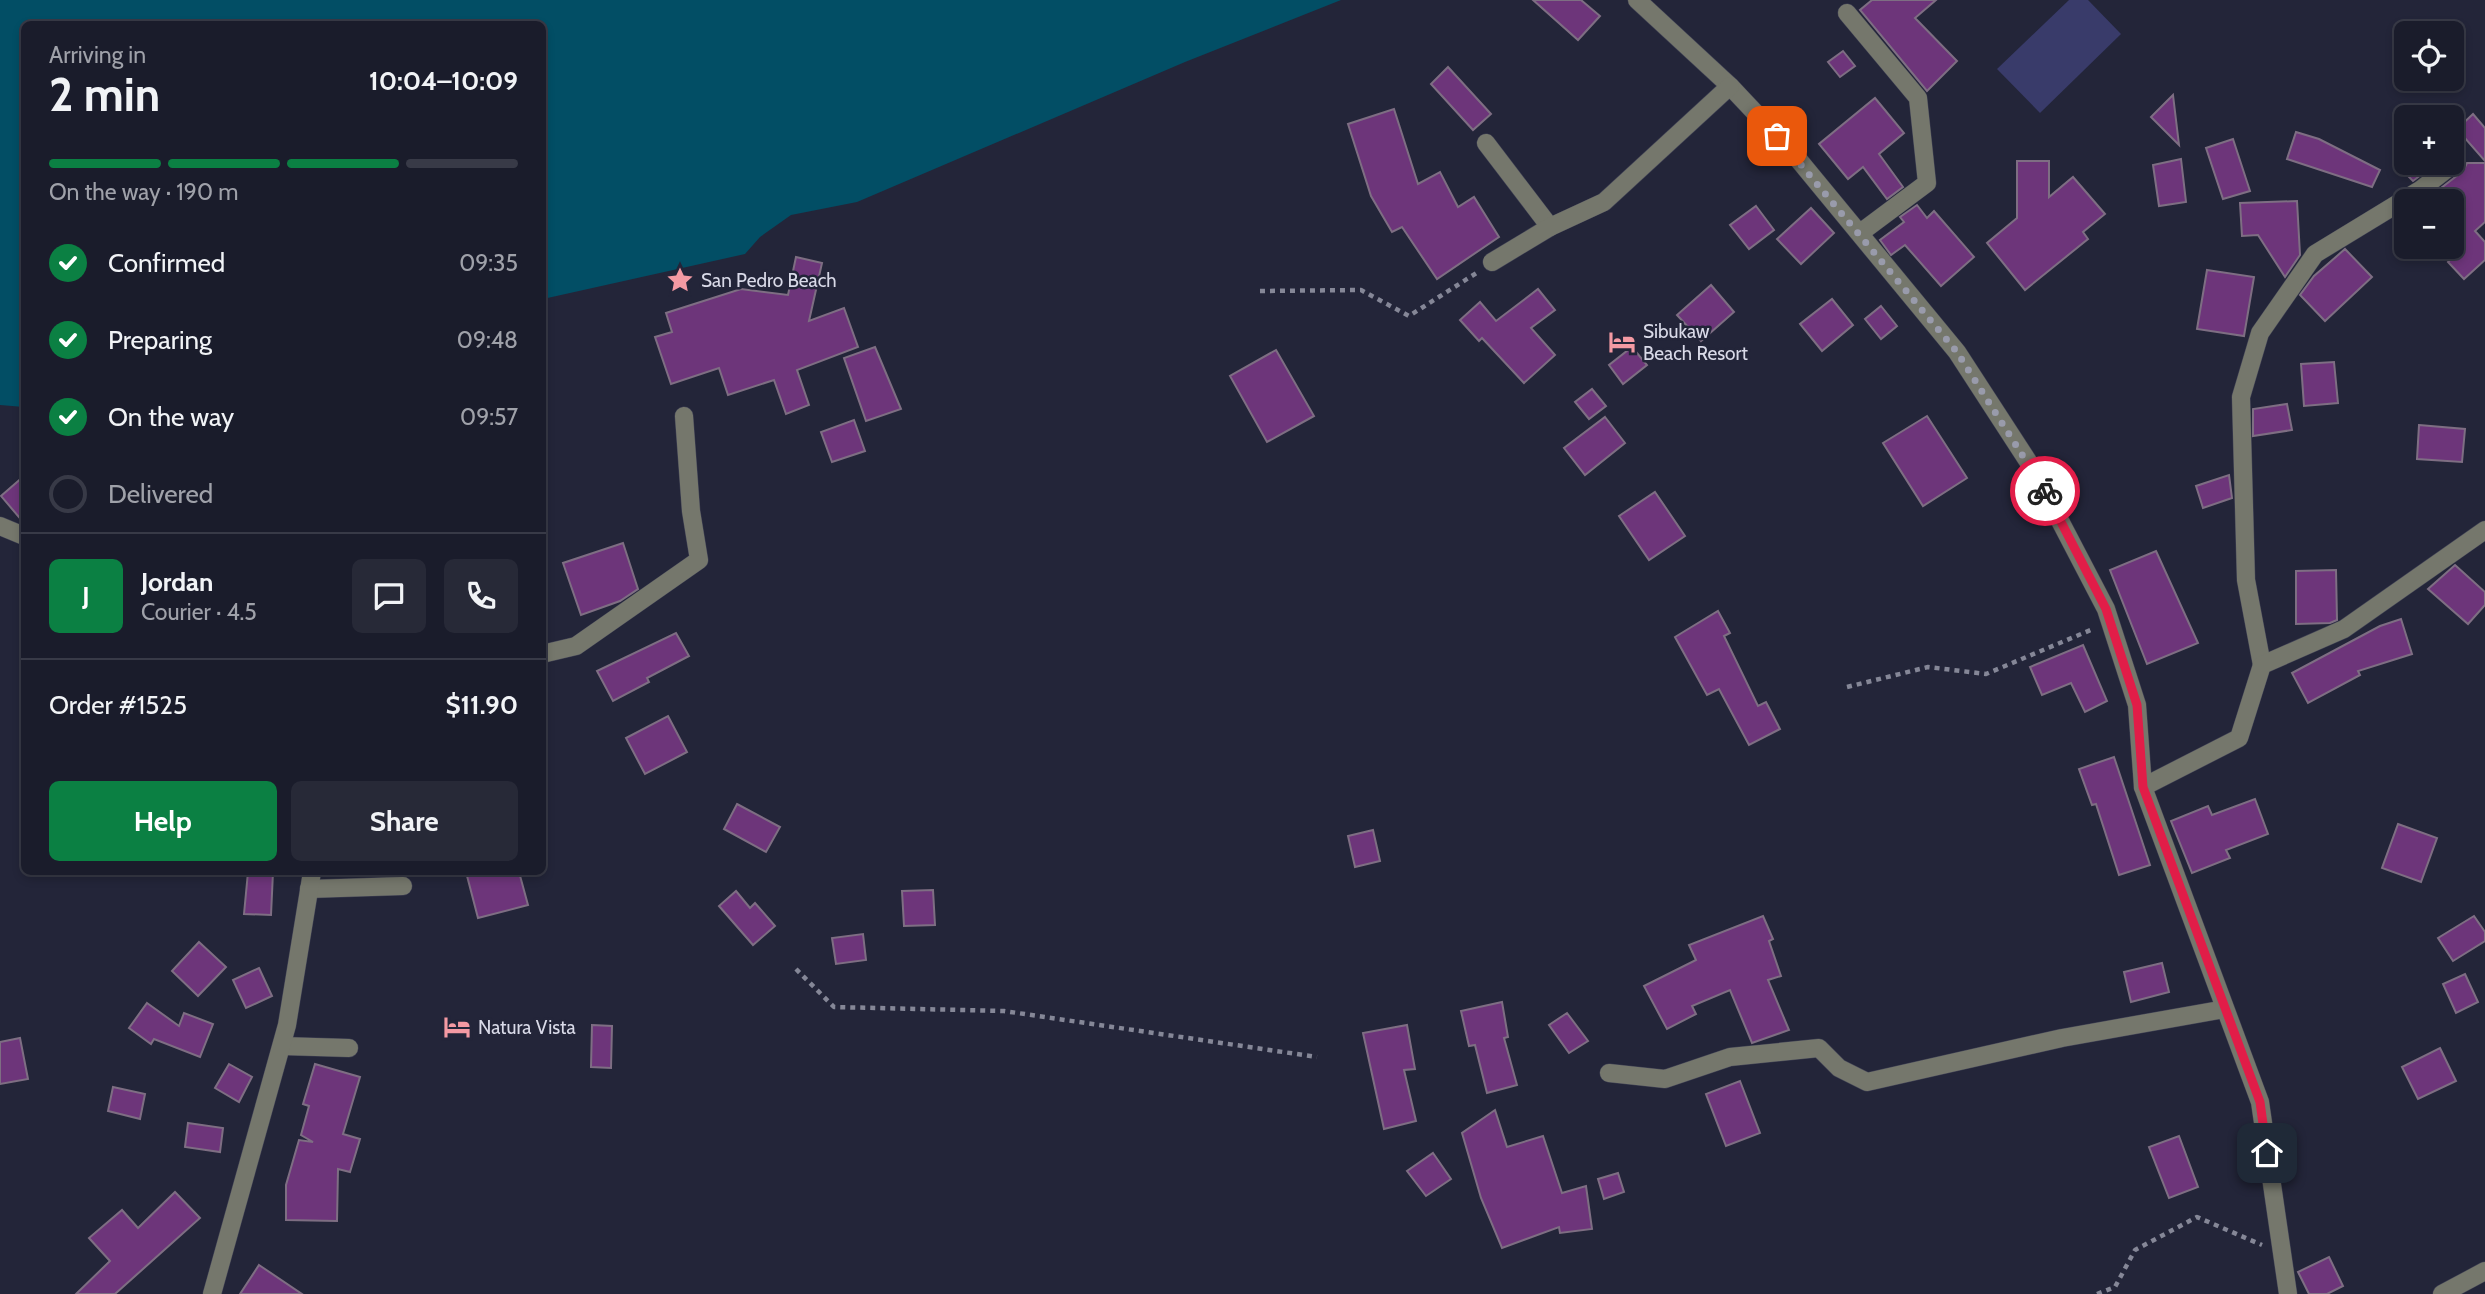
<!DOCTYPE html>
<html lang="en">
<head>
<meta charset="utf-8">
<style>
	body { margin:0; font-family:Cabin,sans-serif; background:#272937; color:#f1f3f6; height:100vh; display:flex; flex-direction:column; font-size:26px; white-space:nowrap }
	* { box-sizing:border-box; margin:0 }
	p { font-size:23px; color:#9fa1a9 }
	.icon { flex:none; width:38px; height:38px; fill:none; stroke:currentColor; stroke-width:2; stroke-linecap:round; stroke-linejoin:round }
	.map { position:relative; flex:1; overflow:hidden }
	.details { position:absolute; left:21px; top:21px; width:525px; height:854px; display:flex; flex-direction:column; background:#1a1c2b; border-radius:10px; box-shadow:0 4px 10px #0003,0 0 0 2px #383a47 }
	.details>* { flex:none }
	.controls { position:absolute; left:2394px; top:21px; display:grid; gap:14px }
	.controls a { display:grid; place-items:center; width:70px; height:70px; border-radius:10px; background:#1a1c2b; box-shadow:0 4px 10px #0003,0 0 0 2px #383a47; font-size:35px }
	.pin { position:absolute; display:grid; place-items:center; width:60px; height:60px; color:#fff; margin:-30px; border-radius:14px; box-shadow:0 4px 10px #0006 }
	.courier { position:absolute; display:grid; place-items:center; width:70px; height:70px; margin:-35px; border:5px solid #e11d48; border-radius:50%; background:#fff; color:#222; box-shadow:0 2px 9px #0007 }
	.overview em { font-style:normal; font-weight:700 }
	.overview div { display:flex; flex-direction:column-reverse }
	.overview { display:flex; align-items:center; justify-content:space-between; height:119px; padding:0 28px }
	h1 { font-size:46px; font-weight:700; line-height:52px }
	.bar { display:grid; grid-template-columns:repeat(4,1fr); gap:10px 7px; align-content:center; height:84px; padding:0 28px }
	.bar i { height:9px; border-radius:5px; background:#383a47 }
	.bar .selected { background:#0b8043 }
	.bar p { grid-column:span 4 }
	.line { display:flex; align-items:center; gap:18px; padding:0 28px; border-top:2px solid #383a47 }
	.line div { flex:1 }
	.round { display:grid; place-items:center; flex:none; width:74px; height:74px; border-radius:10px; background:#272937 }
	ol { padding:0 28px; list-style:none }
	li { display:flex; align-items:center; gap:21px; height:77px }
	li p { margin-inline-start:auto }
	li .icon { padding:7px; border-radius:50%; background:#0b8043; color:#fff; stroke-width:4 }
	li:last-child { color:#9fa1a9 }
	li i { width:38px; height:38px; border:4px solid #383a47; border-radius:50% }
	.primary-button { display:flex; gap:14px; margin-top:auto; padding:14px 28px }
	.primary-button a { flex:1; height:80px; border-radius:10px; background:#0b8043; color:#fff; font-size:28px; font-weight:700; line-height:80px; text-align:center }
	.primary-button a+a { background:#272937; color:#f1f3f6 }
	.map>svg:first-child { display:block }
	.green { fill:#393b6a }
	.water { fill:#024e65 }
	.building { fill:#6d357a; stroke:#7e6e83; stroke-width:2 }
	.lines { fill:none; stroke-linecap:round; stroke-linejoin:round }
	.minor-casing { stroke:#404255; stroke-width:19 }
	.path { stroke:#858797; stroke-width:4.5; stroke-dasharray:5 5; stroke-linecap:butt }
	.minor { stroke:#75776c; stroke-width:18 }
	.done { stroke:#999bab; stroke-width:7; stroke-dasharray:0 12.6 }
	.route { stroke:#e11d48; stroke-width:9 }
	.labels { text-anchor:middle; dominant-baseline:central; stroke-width:5; stroke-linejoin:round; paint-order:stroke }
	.poi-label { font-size:19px; fill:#d9dae8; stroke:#232539; text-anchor:start }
</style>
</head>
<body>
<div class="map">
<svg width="2485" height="1294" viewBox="0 0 2485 1294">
	<rect width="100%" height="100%" fill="#232539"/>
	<!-- green -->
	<path class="green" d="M2069,0H2088L2121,34L2040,113L1997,69Z"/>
	<!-- water -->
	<path class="water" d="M0,0H1341L1185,62L857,202L791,215L760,237L745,254L543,299L542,24H24V407L0,405Z"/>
	<!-- building -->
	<g class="building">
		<path d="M1533,0H1581L1600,16L1578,40Z"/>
		<path d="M1872,0H1936L1915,18L1957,61L1927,91L1860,10Z"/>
		<path d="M1843,51L1855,66L1840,77L1828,62Z"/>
		<path d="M1448,67L1491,114L1473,130L1431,84Z"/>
		<path d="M2173,95L2179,145L2151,117Z"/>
		<path d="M1875,98L1904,133L1879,154L1903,187L1887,199L1863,167L1848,179L1819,144Z"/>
		<path d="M1394,109L1418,184L1440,172L1458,207L1474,197L1499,237L1437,279L1402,227L1392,232L1371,196L1348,124Z"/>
		<path d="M2473,114L2485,128V161L2457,129Z"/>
		<path d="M2296,132L2319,139L2380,170L2372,187L2287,159Z"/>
		<path d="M2233,139L2250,191L2223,199L2206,148Z"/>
		<path d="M2181,159L2186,202L2159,206L2153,165Z"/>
		<path d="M2017,161H2049V197L2073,177L2105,214L2083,232L2088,239L2025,290L1987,243L2017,218Z"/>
		<path d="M2395,163H2437L2413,181Z"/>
		<path d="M2467,163H2485V222L2475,231L2485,242V260L2464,279L2448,262L2452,258V201H2432L2428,198L2463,171Z"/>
		<path d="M2297,201L2300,255L2285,277L2258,235L2242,236L2240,203Z"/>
		<path d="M1917,205L1927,218L1934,211L1974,257L1941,286L1905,245L1891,255L1880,240L1904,222L1900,217Z"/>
		<path d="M1756,206L1774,230L1749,249L1730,225Z"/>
		<path d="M1811,208L1834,233L1801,264L1777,239Z"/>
		<path d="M2345,249L2372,277L2325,321L2300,295L2314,276Z"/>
		<path d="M796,257L822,263L809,321L844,308L858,347L797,370L809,405L786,414L774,380L728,395L719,368L671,384L655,337L672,332L666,313L741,289L788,295Z"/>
		<path d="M2207,270L2254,277L2244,336L2197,329Z"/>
		<path d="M1711,285L1734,312L1701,341L1677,315Z"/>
		<path d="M1538,289L1555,310L1531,328L1555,355L1524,383L1482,338L1479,341L1460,320L1480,302L1496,321Z"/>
		<path d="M1832,299L1853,325L1822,351L1800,324Z"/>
		<path d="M1881,306L1897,326L1881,339L1865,319Z"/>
		<path d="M875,347L901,409L866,421L844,358Z"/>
		<path d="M1632,347L1647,365L1623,384L1609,365Z"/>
		<path d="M1276,350L1314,416L1267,442L1230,376Z"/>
		<path d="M2334,362L2338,403L2304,406L2301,364Z"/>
		<path d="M1592,389L1606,406L1589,419L1575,402Z"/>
		<path d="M2287,404L2292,430L2253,436V409Z"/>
		<path d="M1927,416L1967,478L1923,506L1883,443Z"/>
		<path d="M1605,417L1625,443L1585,475L1564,448Z"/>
		<path d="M854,420L865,451L832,462L821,432Z"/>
		<path d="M2419,425L2465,429L2462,462L2417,459Z"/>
		<path d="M2229,475L2232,498L2203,508L2196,486Z"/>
		<path d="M24,476V523L1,496Z"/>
		<path d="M1655,492L1685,536L1649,560L1619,516Z"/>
		<path d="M623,543L638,589L620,601L581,615L563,563Z"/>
		<path d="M2156,551L2198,643L2147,664L2110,570Z"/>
		<path d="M2455,565L2485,592V605L2468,624L2428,589Z"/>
		<path d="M2336,570L2337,620L2330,623L2296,624V571Z"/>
		<path d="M1718,611L1730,633L1724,636L1758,706L1766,702L1780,729L1749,745L1719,689L1707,695L1675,637Z"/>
		<path d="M2401,619L2412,654L2358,671L2360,675L2308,703L2292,673L2380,626Z"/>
		<path d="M676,633L689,656L647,678L649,682L613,701L597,671Z"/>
		<path d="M2083,645L2107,701L2085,712L2071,683L2042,695L2030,667Z"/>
		<path d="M668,716L687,752L645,774L626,738Z"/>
		<path d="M2114,757L2150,865L2119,875L2096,804L2092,805L2079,769Z"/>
		<path d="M2255,799L2268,834L2226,850L2230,858L2192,873L2171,821L2208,806L2212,815Z"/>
		<path d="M737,804L780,827L766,852L724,829Z"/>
		<path d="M2398,824L2437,838L2421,882L2382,868Z"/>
		<path d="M1373,830L1380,861L1355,867L1348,836Z"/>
		<path d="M248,872H273L271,915L244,914Z"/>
		<path d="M466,872H519L528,905L478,918Z"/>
		<path d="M933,890L935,925L904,926L902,891Z"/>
		<path d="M736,891L750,908L755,903L775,926L753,945L719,906Z"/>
		<path d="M1763,916L1773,939L1769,941L1781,976L1768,980L1789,1030L1752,1043L1730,990L1692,1006L1696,1014L1667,1029L1644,986L1696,960L1689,945Z"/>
		<path d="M2474,916L2485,932V941L2453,961L2438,938Z"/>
		<path d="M863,934L866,960L836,964L832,938Z"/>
		<path d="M199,942L226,967L198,996L172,971Z"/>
		<path d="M2162,963L2169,992L2131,1002L2124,972Z"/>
		<path d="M259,968L272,996L246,1008L233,980Z"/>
		<path d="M2465,974L2478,1002L2456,1013L2443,984Z"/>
		<path d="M1502,1002L1508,1037L1504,1038L1517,1085L1487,1093L1475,1045L1469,1046L1461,1011Z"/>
		<path d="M147,1003L179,1026L184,1013L213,1024L200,1057L154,1039L151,1044L129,1028Z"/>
		<path d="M1567,1013L1588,1041L1569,1053L1549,1025Z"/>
		<path d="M592,1025L612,1026L611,1068L591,1067Z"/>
		<path d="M1407,1025L1415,1069L1404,1070L1416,1121L1384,1129L1363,1033Z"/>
		<path d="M20,1038L28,1079L0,1084V1042Z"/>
		<path d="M2440,1048L2456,1081L2418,1099L2402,1067Z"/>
		<path d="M229,1064L252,1077L239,1102L215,1088Z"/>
		<path d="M315,1064L360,1077L343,1134L360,1139L350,1172L338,1169L337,1221L286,1220V1185L299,1140L313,1142L301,1135L309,1106L303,1104Z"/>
		<path d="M1740,1081L1760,1133L1726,1146L1706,1094Z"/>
		<path d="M113,1087L145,1094L140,1119L108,1111Z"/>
		<path d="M1495,1110L1507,1147L1543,1136L1562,1193L1586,1186L1592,1229L1560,1233L1559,1227L1502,1248L1481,1198L1462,1133Z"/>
		<path d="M188,1123L223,1128L220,1152L185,1147Z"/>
		<path d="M2179,1136L2198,1187L2169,1198L2149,1147Z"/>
		<path d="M1433,1153L1451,1179L1426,1196L1407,1171Z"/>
		<path d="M1618,1173L1624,1192L1604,1199L1598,1179Z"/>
		<path d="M175,1192L200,1218L115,1294H76L110,1261L89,1238L122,1210L138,1228Z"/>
		<path d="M2329,1257L2343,1286L2327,1294H2309L2298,1272Z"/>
		<path d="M259,1265L302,1294H240Z"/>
	</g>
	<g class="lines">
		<!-- minor casing -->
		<g class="minor-casing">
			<g id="minor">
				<path d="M1637,0L1730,86L1793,153L1957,352L2033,469L2106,609L2137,705L2143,787L2260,1102L2288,1294"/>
				<path d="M1847,13L1918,98L1927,183L1860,233"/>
				<path d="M1486,143L1550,227"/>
				<path d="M1492,262L1550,227L1604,202L1730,86"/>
				<path d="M0,526L24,536"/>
				<path d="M542,654L576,646L699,560L691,511L684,416"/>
				<path d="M2262,665L2246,580L2241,397L2260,333L2315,254L2420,190L2456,162"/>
				<path d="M2143,787L2239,738L2262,665L2344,629L2485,530"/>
				<path d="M309,889L403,886"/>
				<path d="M282,1046L349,1048"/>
				<path d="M1609,1073L1665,1079L1730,1057L1819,1048L1839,1068L1867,1082L2062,1038L2225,1009"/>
				<path d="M212,1294L287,1025L312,872"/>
				<path d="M2442,1294L2485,1271"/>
			</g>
		</g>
		<!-- path -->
		<g class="path">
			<path d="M1260,291L1361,290L1409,316L1478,272"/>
			<path d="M1847,687L1928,667L1986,674L2093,629"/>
			<path d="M796,969L834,1007L1004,1011L1317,1057"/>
			<path d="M2097,1294L2115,1287L2135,1250L2197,1217L2262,1245"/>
		</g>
		<!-- minor -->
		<use href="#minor" class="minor"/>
	</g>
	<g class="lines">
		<!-- done -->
		<path class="done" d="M1777,136L1957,352L2045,491"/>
		<!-- route -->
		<path class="route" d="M2045,491L2106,609L2137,705L2143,787L2260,1102L2267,1153"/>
	</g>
	<!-- icons -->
	<defs>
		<g id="sight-bare" transform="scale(2.1)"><path d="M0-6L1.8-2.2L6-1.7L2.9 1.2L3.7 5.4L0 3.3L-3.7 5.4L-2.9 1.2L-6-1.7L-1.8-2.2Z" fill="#f49aa3" stroke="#232539" stroke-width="2.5" paint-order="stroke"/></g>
		<g id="hotel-bare" transform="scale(2.1)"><path d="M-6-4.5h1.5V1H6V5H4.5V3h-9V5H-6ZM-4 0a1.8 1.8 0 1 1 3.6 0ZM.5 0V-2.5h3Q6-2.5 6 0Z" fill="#f49aa3" stroke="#232539" stroke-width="2.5" paint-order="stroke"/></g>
	</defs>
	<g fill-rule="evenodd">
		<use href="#sight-bare" x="680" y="280"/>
		<use href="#hotel-bare" x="1622" y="342"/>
		<use href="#hotel-bare" x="457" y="1027"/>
	</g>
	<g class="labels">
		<!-- poi labels -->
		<g class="poi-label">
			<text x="701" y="280">San Pedro Beach</text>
			<text x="1643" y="331">Sibukaw<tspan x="1643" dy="22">Beach Resort</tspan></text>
			<text x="478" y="1027">Natura Vista</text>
		</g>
	</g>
</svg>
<div class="controls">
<a><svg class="icon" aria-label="locate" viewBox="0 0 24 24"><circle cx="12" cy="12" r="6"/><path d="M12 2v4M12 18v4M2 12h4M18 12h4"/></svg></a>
<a>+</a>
<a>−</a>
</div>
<div class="pin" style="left:1777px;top:136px;background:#ea580c"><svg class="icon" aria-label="bag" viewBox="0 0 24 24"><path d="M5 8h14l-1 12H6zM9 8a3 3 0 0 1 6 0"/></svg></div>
<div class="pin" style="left:2267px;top:1153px;background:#1f2937"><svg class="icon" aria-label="home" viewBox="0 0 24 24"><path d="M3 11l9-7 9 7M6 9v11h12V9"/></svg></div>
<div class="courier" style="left:2045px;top:491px"><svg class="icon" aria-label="bike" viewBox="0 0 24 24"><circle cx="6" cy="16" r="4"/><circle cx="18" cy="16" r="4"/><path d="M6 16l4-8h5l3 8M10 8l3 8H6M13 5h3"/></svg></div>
<section class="details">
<div class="overview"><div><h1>2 min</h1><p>Arriving in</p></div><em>10:04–10:09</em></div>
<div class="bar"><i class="selected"></i><i class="selected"></i><i class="selected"></i><i></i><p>On the way · 190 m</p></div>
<ol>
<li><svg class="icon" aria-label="check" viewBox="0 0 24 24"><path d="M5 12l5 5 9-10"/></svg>Confirmed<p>09:35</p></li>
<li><svg class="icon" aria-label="check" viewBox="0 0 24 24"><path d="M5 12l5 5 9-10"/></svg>Preparing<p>09:48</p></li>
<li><svg class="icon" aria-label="check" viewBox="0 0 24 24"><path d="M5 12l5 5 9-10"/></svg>On the way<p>09:57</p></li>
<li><i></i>Delivered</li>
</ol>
<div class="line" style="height:126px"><b class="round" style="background:#0b8043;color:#fff">J</b><div><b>Jordan</b><p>Courier · 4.5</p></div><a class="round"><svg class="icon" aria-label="chat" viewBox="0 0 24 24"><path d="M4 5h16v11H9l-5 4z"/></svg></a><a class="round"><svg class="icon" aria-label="phone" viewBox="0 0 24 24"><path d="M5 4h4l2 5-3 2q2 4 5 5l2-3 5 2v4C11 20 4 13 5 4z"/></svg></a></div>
<div class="line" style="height:91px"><div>Order #1525</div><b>$11.90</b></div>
<div class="primary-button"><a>Help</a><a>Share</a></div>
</section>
</div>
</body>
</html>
